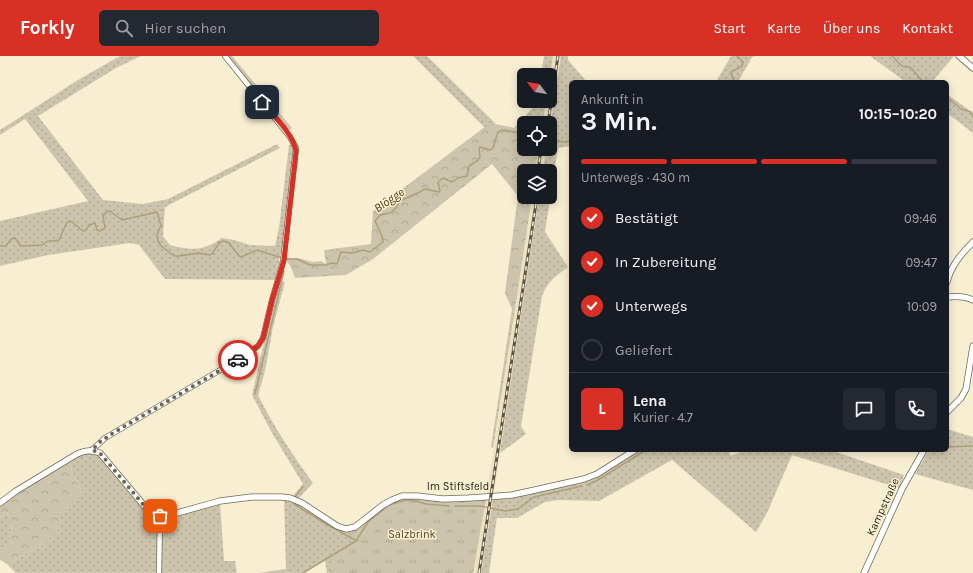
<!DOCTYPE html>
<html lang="de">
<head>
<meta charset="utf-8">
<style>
	body { margin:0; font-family:Karla,sans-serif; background:#242831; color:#f1f3f6; height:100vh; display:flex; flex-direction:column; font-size:15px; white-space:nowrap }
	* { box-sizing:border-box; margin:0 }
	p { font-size:13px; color:#9ea1a6 }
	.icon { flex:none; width:22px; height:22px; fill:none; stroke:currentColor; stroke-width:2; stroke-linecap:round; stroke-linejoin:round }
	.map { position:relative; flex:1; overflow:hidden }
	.panel { position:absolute; left:569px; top:24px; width:380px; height:372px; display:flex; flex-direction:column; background:#171b24; border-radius:6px; box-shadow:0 2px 10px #0003 }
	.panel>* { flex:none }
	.needle { width:26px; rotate:301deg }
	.buttons { position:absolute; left:517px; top:12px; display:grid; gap:8px }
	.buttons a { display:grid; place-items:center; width:40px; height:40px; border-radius:6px; background:#171b24; box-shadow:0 2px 10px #0003; font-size:20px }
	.pin { position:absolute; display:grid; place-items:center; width:34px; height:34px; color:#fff; margin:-17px; border-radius:8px; box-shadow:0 2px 6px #0006 }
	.courier { position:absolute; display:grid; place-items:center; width:40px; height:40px; margin:-20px; border:3px solid #d93025; border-radius:50%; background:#fff; color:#222; box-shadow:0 1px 5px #0007 }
	.summary em { font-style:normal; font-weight:700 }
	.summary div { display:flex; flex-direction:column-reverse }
	.summary { display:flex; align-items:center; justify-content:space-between; height:68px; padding:0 12px }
	h1 { font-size:26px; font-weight:700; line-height:30px }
	.bar { display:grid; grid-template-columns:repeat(4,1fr); gap:6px 4px; align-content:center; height:48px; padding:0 12px }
	.bar i { height:5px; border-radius:3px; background:#363941 }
	.bar .selected { background:#d93025 }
	.bar p { grid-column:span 4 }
	.line { display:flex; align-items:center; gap:10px; padding:0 12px; border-top:1px solid #363941 }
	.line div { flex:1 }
	.round { display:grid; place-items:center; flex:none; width:42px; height:42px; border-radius:6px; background:#242831 }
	ol { padding:0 12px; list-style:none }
	li { display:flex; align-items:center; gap:12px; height:44px }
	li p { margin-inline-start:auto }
	li .icon { padding:4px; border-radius:50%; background:#d93025; color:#fff; stroke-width:4 }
	li:last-child { color:#9ea1a6 }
	li i { width:22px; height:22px; border:2px solid #363941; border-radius:50% }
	header { display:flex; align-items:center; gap:24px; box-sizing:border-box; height:56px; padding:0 20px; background:#d93025; color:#fff }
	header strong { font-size:19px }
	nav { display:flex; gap:22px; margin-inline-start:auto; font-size:14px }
	.search { width:280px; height:36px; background:#242831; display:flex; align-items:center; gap:10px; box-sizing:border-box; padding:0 14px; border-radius:6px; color:#9ea1a6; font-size:15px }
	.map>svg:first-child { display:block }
	.built { fill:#eee2c0 }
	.grass { fill:url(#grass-dots) }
	.forest { fill:url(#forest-crowns) }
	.park { fill:url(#park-tufts) }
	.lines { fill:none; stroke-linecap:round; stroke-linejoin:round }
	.stream { stroke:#aca07c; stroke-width:1.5 }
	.minor-casing { stroke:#706850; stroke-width:6 }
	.tertiary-casing { stroke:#706850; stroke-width:7 }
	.minor { stroke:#fff; stroke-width:4.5 }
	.tertiary { stroke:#fff; stroke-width:5.5 }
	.rail-casing { stroke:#5b5547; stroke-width:3 }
	.rail { stroke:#f8efd3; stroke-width:1.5; stroke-dasharray:4.5; stroke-linecap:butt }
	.done { stroke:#6c6656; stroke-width:4; stroke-dasharray:0 7.2 }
	.route { stroke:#d93025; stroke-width:5 }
	.labels { text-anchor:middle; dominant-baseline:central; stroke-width:3; stroke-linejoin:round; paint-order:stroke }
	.street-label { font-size:11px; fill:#211d13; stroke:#f8efd3 }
	.park-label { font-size:11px; fill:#4d3f11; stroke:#f8efd3 }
	.water-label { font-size:12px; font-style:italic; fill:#47390a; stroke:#f8efd3 }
</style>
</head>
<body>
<header>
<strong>Forkly</strong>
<div class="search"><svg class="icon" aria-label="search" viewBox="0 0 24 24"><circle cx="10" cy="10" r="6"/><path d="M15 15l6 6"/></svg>Hier suchen</div>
<nav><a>Start</a><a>Karte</a><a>Über uns</a><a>Kontakt</a></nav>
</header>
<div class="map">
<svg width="973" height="517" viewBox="0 0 973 517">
	<defs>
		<pattern id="grass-dots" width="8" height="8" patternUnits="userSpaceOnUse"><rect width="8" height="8" fill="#ccc4ac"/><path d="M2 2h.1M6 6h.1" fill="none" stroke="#afa893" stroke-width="1.8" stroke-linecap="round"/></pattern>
		<pattern id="forest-crowns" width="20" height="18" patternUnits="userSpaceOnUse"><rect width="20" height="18" fill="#ccc4ac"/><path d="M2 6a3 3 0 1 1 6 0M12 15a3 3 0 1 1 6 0" fill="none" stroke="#afa893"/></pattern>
		<pattern id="park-tufts" width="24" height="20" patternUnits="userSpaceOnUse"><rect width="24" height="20" fill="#ccc4ac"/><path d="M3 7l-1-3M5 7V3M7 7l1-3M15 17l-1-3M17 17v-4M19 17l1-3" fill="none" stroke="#afa893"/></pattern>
	</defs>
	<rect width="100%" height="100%" fill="#f8efd3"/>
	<!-- built -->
	<g class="built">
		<path d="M553,0H561L550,70V67H543L546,45H550V21Z"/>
		<path d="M539,93H546L543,115H535Z"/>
		<path d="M532,141H539L492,450L485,449L486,443Z"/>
		<path d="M484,452L491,453L481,517H473Z"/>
	</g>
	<!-- grass -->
	<g class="grass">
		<path d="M120,0H141L116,12L38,60L103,144L143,148L168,143L277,88L280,92L165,151L163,180L170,189C192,195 203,195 222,182L234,184L250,189L275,190L279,172L289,89H294L295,96L286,175L279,204L280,206L275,224L165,223L139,189L130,187L48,199L0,210V165L88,145L25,63L0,79V74L78,24Z"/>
		<path d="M226,0H232L292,72L287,75Z"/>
		<path d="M413,0H427L496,68L490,67L485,72Z"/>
		<path d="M544,0H553L550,21V19H541Z"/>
		<path d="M561,0H568V4L587,26H571V90L558,92L545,176L568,211C556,220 548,225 542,240L521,370L526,378L500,397L539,141H550V115H543L546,93H550V70Z"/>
		<path d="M731,0H756L752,1L738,26H716Z"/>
		<path d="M870,0H954L932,26H906Z"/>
		<path d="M947,38L973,57V77L947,57Z"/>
		<path d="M535,45H546L543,67H524V74L514,72L534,50Z"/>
		<path d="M278,225L285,226L273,271L265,315L258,339C274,371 292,398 313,427L297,444L292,441L303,428L272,377L252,339Z"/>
		<path d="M512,253H515L493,392L491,391Z"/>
		<path d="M947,373L973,381V434L915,418L929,394H947Z"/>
		<path d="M641,394H728L731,400L745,394H830L904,419L899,432L792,399L767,457L756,476L672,404L599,445L558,444L545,446L517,462H497L489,517H481L493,443L536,437L583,426L598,421Z"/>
		<path d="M93,396L99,398L122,424L159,461L156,517H16L7,508L44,488L59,457L83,436C76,425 69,416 71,402Z"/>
		<path d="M284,442L302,449L346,474L384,450L479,480L473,517H327L325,504L304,517H259L286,513Z"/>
		<path d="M220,446L224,505H235L237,517H161V461Z"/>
		<path d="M7,457C12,466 13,473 10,483L13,487L0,498V461Z"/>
	</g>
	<!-- forest -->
	<g class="forest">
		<path d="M490,67L524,74V93H539L535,115H524V141H532L515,253H512L505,237L518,140L492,108L373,203L346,219L295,222L291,211L284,202L292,203L297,202L313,206L321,205L326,208L324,194L371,188L373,155Z"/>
		<path d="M71,402C69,416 76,425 83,436L59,457L60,472L44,488L7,508L0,504V498L13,487L10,483C13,473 12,466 7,457L0,461V448Z"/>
	</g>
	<!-- park -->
	<path class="park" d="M407,439L486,443L473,517H331L333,497L351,487V484L348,482L355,473L364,470L393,443Z"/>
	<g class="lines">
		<!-- stream -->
		<g class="stream">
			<path d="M892,0C900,6 898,12 910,11L912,13L923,26"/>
			<path d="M734,26L731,16L742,10L743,6L737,0"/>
			<path d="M947,41L961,53L971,56L973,61"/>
			<path d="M552,83L563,86L571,85"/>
			<path d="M0,190H6L11,183L15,182L21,190L42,189L48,185H54L59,184L67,166L71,165L83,175L86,174L89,169L95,167L97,174L100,175L105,172L103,160L106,156L110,155L122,164L157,156L161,169L157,179L158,185L161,190L174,200H179L199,197L208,199L212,198L220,186L224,185L229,187L239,200L241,201L257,194L279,201L290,203H297L310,209H326L332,207L337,208L341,196L352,197L363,194L370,196L383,186L382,180L375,165L380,159L390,157L395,153L400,145L420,136L424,133L439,136L440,135L438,126L443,122L452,126L458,122L467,120L469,110L477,105L480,101L479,92L481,91L490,94L493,92L498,76L503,74L524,78"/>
			<path d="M255,338L284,215"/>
			<path d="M947,391L973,390"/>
			<path d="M587,429L598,424L646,394"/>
			<path d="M295,441L303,431"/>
			<path d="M294,446V448L326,468L357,485"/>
			<path d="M455,450H481L505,455L518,453L534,441L582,430"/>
			<path d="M303,517L356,485L368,466L389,449L407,444L416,445L426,448L449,450"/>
		</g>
		<!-- minor casing -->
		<g class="minor-casing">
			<g id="minor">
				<path d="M92,394L105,382L249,297L258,290L263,282L272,244L283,206L296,92L290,81L225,0"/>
				<path d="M159,517L160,460"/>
			</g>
		</g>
		<!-- tertiary casing -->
		<g class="tertiary-casing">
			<g id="tertiary">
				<path d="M959,0L973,12"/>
				<path d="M947,226C951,210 961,198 973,186"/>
				<path d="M947,241C957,240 964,240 973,244"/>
				<path d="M947,356L961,342L966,333L973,290"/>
				<path d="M0,447L16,435L77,398C86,394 91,394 100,397L147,453L160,460L170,459L220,445L252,441H281L290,442L302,447L337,470L346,473L355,471L383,449L392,444L402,440H417L443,443L469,442L512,439L535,434L584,423L597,418L635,394"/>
				<path d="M864,517L902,433L924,394"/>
			</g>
		</g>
		<!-- minor -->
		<use href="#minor" class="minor"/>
		<!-- tertiary -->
		<use href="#tertiary" class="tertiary"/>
		<!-- rail casing -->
		<g class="rail-casing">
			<g id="rail">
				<path d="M548,67L558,0"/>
				<path d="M538,115L541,93"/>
				<path d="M479,517L537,141"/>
			</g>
		</g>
		<!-- rail -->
		<use href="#rail" class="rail"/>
	</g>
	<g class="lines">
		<!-- done -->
		<path class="done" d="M160,460L147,453L100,397L92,394L100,386L113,377L238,304"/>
		<!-- route -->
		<path class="route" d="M238,304L258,290L263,282L265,274L272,244L284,204L296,96C295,80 273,59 262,46"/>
	</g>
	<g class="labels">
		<!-- street labels -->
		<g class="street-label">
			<text x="458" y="430">Im Stiftsfeld</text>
			<text transform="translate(883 451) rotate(-65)">Kampstraße</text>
		</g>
		<!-- park labels -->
		<g class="park-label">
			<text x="412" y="478">Salzbrink</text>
		</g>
		<!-- water labels -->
		<g class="water-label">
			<text transform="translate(389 144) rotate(-34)">Blögge</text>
		</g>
	</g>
</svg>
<div class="buttons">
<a><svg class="needle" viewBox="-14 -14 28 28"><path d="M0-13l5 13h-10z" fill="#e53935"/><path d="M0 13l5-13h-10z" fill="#9ea1a6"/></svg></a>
<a><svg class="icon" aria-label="locate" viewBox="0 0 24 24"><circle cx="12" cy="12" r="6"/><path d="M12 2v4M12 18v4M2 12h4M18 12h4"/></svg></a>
<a><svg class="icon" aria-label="layers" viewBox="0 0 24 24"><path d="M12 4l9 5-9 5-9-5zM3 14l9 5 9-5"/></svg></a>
</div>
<div class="pin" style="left:160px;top:460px;background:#ea580c"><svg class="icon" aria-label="bag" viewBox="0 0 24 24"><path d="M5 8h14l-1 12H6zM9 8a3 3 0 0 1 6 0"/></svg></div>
<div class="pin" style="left:262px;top:46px;background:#1f2937"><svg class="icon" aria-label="home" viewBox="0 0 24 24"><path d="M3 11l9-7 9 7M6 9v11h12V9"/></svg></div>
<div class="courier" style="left:238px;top:304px"><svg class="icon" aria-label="car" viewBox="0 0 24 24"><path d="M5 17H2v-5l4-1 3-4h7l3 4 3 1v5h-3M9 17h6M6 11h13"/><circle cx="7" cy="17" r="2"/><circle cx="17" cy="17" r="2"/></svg></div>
<section class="panel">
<div class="summary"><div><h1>3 Min.</h1><p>Ankunft in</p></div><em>10:15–10:20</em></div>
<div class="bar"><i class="selected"></i><i class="selected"></i><i class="selected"></i><i></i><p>Unterwegs · 430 m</p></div>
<ol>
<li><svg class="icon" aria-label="check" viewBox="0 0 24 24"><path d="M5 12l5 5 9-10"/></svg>Bestätigt<p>09:46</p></li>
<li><svg class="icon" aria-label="check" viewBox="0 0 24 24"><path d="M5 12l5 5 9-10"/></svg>In Zubereitung<p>09:47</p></li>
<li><svg class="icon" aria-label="check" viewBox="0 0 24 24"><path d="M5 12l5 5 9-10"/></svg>Unterwegs<p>10:09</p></li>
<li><i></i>Geliefert</li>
</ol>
<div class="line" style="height:72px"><b class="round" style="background:#d93025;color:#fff">L</b><div><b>Lena</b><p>Kurier · 4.7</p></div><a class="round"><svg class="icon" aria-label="chat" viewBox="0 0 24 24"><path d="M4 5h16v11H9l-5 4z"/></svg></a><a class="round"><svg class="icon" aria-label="phone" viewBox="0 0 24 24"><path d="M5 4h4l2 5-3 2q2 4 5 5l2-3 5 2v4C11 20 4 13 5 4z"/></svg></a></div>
</section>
</div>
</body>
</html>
